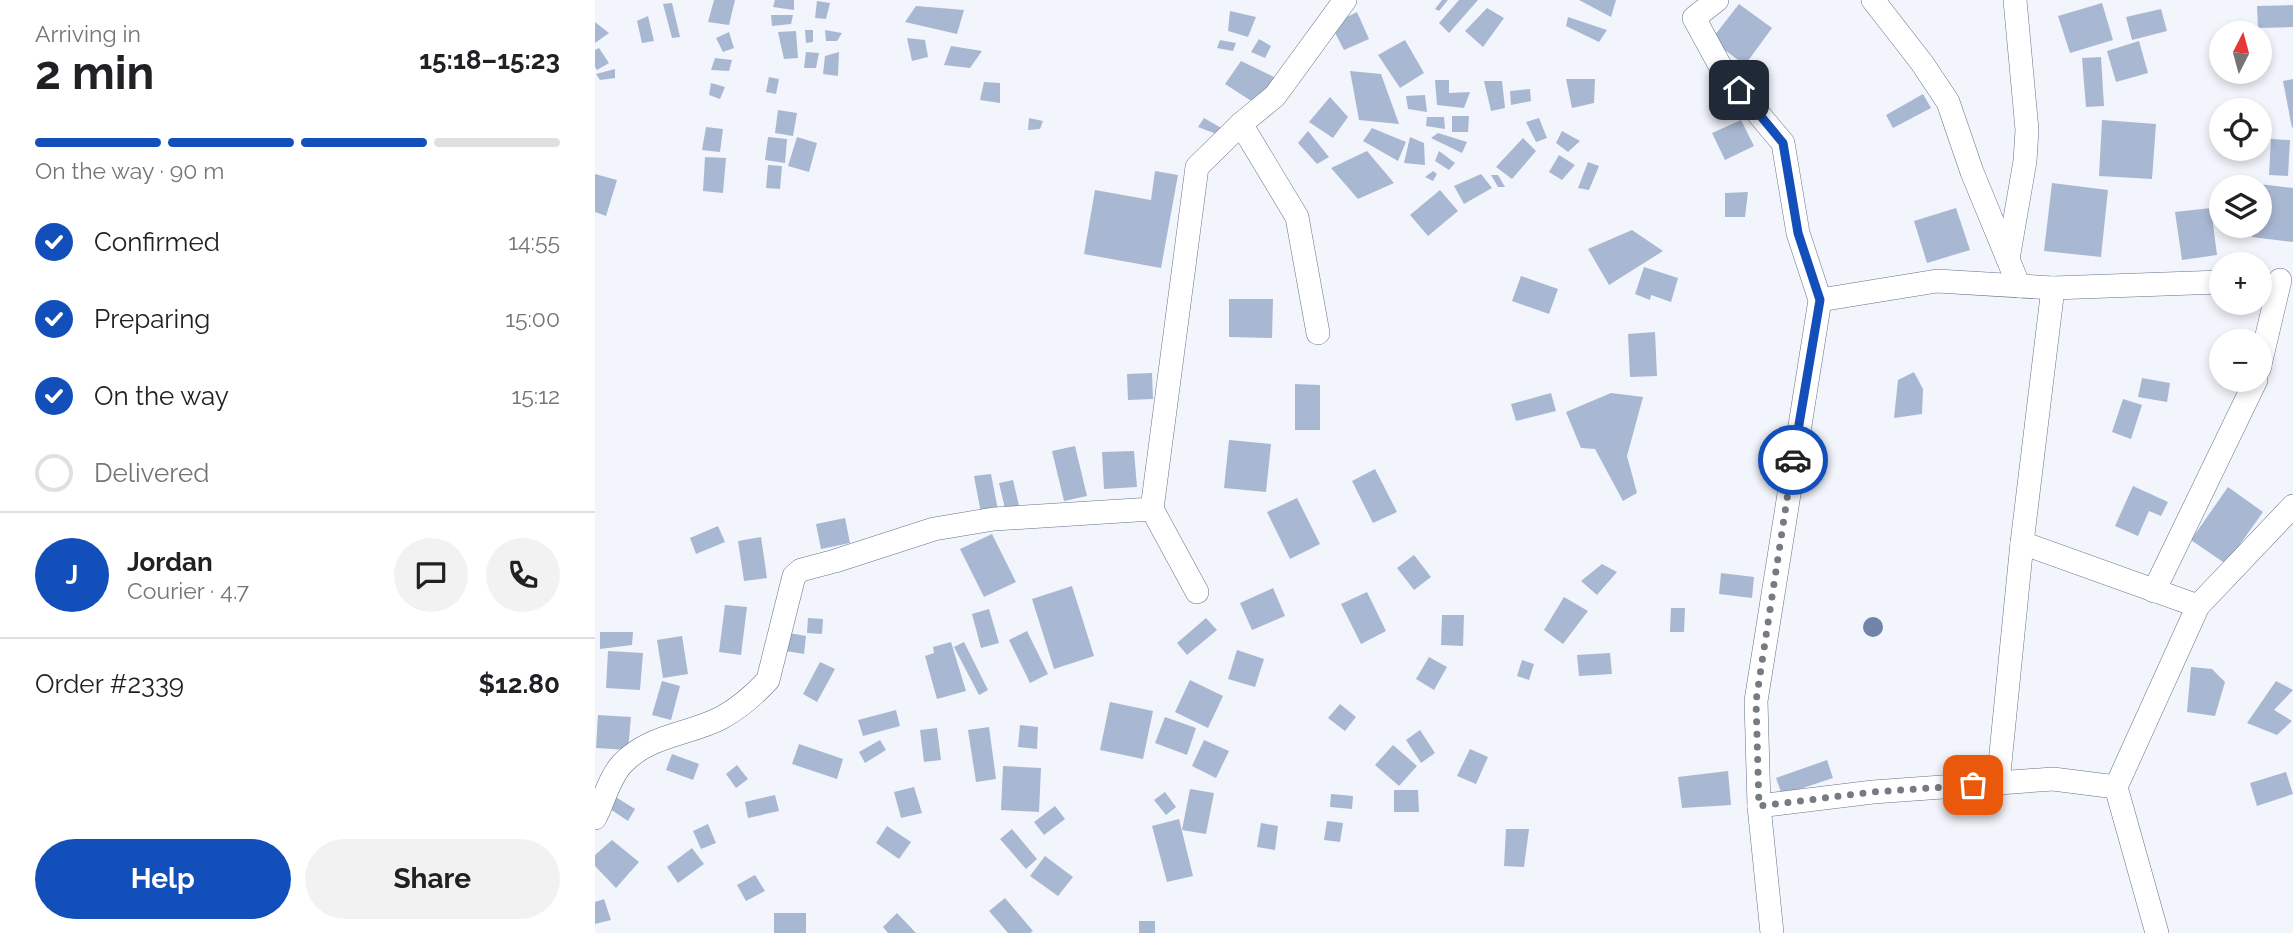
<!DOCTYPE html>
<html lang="en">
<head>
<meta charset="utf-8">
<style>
	body { margin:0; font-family:Raleway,sans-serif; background:#f2f2f2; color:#202124; height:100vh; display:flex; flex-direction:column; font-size:26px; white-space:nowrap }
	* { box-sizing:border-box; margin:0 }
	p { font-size:23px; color:#757577 }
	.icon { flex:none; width:38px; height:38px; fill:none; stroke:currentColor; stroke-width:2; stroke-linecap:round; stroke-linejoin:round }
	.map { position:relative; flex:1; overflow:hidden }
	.drawer { display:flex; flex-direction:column; background:#fff; width:595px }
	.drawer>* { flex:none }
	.needle { width:46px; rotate:6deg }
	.buttons { position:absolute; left:1614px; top:21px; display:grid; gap:14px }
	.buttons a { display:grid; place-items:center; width:63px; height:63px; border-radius:50%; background:#fff; box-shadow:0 4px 10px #0003; font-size:35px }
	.pin { position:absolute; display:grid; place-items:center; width:60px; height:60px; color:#fff; margin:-30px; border-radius:14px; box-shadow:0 4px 10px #0006 }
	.courier { position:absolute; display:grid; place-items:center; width:70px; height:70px; margin:-35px; border:5px solid #134fba; border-radius:50%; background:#fff; color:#222; box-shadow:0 2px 9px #0007 }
	.overview em { font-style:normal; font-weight:700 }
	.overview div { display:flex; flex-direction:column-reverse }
	.overview { display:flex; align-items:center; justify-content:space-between; height:119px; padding:0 35px }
	h1 { font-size:46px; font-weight:700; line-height:52px }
	.bar { display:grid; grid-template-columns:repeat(4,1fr); gap:10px 7px; align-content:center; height:84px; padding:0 35px }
	.bar i { height:9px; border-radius:5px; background:#e0e0e0 }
	.bar .current { background:#134fba }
	.bar p { grid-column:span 4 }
	.line { display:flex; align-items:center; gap:18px; padding:0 35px; border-top:2px solid #e0e0e0 }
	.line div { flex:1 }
	.round { display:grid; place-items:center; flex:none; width:74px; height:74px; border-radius:37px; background:#f2f2f2 }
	ol { padding:0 35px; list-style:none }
	li { display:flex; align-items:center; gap:21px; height:77px }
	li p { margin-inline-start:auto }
	li .icon { padding:7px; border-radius:50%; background:#134fba; color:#fff; stroke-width:4 }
	li:last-child { color:#757577 }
	li i { width:38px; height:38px; border:4px solid #e0e0e0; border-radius:50% }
	.action { display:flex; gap:14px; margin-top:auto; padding:14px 35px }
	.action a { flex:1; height:80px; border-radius:42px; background:#134fba; color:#fff; font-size:28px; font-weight:700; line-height:80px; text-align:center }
	.action a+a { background:#f2f2f2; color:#202124 }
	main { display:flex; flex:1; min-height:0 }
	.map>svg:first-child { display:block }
	.building { fill:#a9b8d2 }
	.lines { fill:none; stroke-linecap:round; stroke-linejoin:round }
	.minor-casing { stroke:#65738a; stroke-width:24 }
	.minor { stroke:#fff; stroke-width:23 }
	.tree { fill:#7084a8 }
	.done { stroke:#757a83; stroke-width:7; stroke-dasharray:0 12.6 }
	.route { stroke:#134fba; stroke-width:9 }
</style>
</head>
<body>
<main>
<section class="drawer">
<div class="overview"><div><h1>2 min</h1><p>Arriving in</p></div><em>15:18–15:23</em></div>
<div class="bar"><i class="current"></i><i class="current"></i><i class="current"></i><i></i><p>On the way · 90 m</p></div>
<ol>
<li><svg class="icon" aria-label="check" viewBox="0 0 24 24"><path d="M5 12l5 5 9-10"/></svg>Confirmed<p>14:55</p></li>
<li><svg class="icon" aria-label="check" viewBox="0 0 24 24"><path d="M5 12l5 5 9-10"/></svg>Preparing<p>15:00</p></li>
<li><svg class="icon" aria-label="check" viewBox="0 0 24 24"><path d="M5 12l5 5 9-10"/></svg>On the way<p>15:12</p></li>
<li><i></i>Delivered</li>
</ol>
<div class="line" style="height:126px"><b class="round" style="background:#134fba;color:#fff">J</b><div><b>Jordan</b><p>Courier · 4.7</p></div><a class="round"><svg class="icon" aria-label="chat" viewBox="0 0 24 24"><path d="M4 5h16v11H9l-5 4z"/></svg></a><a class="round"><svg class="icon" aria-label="phone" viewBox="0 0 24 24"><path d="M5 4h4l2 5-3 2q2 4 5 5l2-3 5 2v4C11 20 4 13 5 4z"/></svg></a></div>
<div class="line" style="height:91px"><div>Order #2339</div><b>$12.80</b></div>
<div class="action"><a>Help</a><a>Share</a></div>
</section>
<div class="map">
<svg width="1698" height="933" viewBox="0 0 1698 933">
	<rect width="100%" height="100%" fill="#f2f5fb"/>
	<!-- building -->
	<g class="building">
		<path d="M119,0H140L134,25L113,22Z"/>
		<path d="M180,0H199V10L178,7Z"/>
		<path d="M847,0H853L844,11L840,9Z"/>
		<path d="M864,0H883L854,33L844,23Z"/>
		<path d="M984,0H1021L1016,17Z"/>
		<path d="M222,1L235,3L231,19L220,18Z"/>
		<path d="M77,3L85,37L77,38L68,4Z"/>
		<path d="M1507,3L1518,40L1475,53L1463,16Z"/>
		<path d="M1144,4L1177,28L1150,65L1116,40Z"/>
		<path d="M1698,5V27L1663,28L1662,6Z"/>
		<path d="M321,6L369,10L362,34L310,22Z"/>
		<path d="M892,8L909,18L888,47L870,31Z"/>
		<path d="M1566,9L1572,31L1537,40L1531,17Z"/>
		<path d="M635,11L661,17L653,37L633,31Z"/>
		<path d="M762,12L774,39L749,50L736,25Z"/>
		<path d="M176,15H198L196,24L177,26Z"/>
		<path d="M53,16L59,41L47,43L42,21Z"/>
		<path d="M973,17L1012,30L1004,42L971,26Z"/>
		<path d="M0,22L14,33L0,43Z"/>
		<path d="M210,30H218V42L211,43Z"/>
		<path d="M230,30L247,33L242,41H231Z"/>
		<path d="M201,31L203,58L189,59L183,32Z"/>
		<path d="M134,32L139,48L128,52L121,38Z"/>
		<path d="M312,38L330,40L333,57L317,61Z"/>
		<path d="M664,39L676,46L670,58L656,52Z"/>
		<path d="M625,40L641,43L638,51L622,48Z"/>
		<path d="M810,40L829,73L805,88L783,55Z"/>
		<path d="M1544,41L1553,73L1521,82L1512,51Z"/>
		<path d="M356,46L387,51L375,68L349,65Z"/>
		<path d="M4,48L14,63L2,70L0,67V50Z"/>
		<path d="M211,52L224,53L221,68H209Z"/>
		<path d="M244,52L243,76L228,74L230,56Z"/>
		<path d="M1506,57L1509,106L1491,107L1487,58Z"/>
		<path d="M120,58L137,60L134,71L116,70Z"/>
		<path d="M646,61L681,78L664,106L630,84Z"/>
		<path d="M20,69V78L5,80L1,74Z"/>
		<path d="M755,71L786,74L804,124L764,120Z"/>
		<path d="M174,77L184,79L181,94L171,92Z"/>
		<path d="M971,79H1000L999,103L977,108Z"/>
		<path d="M1698,79V127L1697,128L1688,81Z"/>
		<path d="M840,80H854V93L875,92L869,108L842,105Z"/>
		<path d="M889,81H907L910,108L896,111Z"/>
		<path d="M389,82L405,83V103L385,100Z"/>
		<path d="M116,83L130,87L125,99L114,95Z"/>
		<path d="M935,89L936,101L916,105L915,91Z"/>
		<path d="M1328,94L1336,108L1298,128L1291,115Z"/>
		<path d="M830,95L832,112L813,109L811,96Z"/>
		<path d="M735,97L753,117L738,138L714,122Z"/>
		<path d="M183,110L202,113L198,136L180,133Z"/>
		<path d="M857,116H874L873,132H857Z"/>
		<path d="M832,117H849L850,129L831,126Z"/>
		<path d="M434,118L448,121L445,129L433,130Z"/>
		<path d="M609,118L628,129L624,135L603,127Z"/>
		<path d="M944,118L952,138L941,142L931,122Z"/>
		<path d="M1146,120L1159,146L1130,160L1117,133Z"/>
		<path d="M1507,120L1561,124L1557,179L1504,176Z"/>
		<path d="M111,127L128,129L125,152L107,150Z"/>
		<path d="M777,128L811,142L803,161L768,141Z"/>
		<path d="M713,131L734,157L722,164L703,143Z"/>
		<path d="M967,131L985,141L973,152L961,143Z"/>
		<path d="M843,133L872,142L867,153L836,138Z"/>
		<path d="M173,137L192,139L190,163L170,160Z"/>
		<path d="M202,137L222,143L214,172L193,166Z"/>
		<path d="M815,137L829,143L830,165L809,163Z"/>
		<path d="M928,138L941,151L917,179L901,167Z"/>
		<path d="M1676,139L1695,140L1693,176L1674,175Z"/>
		<path d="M772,151L799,183L763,199L736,168Z"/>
		<path d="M844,151L860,163L854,170L840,161Z"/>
		<path d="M964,155L980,165L967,180L954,172Z"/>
		<path d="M110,157L131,158L128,193L108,191Z"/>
		<path d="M993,162L1004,166L994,190L983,188Z"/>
		<path d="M173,165L187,166L185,189L171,188Z"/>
		<path d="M560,171L583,175L566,268L489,254L500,190L556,200Z"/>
		<path d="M838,171L842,174L838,181L830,177Z"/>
		<path d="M0,174L22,180L11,216L0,212Z"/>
		<path d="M886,174L897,188L869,204L859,186Z"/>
		<path d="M896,175H903L910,187H903Z"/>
		<path d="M1457,183L1513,190L1506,257L1449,251Z"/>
		<path d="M1664,184L1698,188V242L1657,237L1659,226H1664Z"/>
		<path d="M845,190L863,211L833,236L815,215Z"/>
		<path d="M1153,192L1150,217H1130V193Z"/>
		<path d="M1361,208L1375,250L1332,263L1319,221Z"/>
		<path d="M1616,208L1622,255L1587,260L1580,212Z"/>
		<path d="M1037,230L1068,251L1014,285L993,249Z"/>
		<path d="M1049,267L1083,278L1076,302L1056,295L1055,300L1040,294Z"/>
		<path d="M926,276L963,289L954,314L917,301Z"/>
		<path d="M634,299H678L677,338L634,337Z"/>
		<path d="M1060,332L1062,376L1035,377L1033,334Z"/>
		<path d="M1319,372L1328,389L1327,414L1299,418L1303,380Z"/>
		<path d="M557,373L558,399L533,400L532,374Z"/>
		<path d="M1547,378L1575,383L1572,402L1543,397Z"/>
		<path d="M700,384L725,385V430H700Z"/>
		<path d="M956,393L961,411L921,421L916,404Z"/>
		<path d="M1016,393L1048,397L1032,456L1042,493L1028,501L1000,449L986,448L971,412Z"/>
		<path d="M1528,399L1547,405L1536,439L1517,432Z"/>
		<path d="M634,440L676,444L671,492L629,488Z"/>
		<path d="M480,446L492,496L469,501L457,451Z"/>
		<path d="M539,451L542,487L509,489L507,452Z"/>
		<path d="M780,469L802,512L778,523L757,481Z"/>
		<path d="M396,474L403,510L386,513L379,476Z"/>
		<path d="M418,480L425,510L411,513L404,483Z"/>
		<path d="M1538,486L1573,502L1566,516L1554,511L1543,536L1520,526Z"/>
		<path d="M1633,487L1668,512L1631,564L1596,540Z"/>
		<path d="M702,498L725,544L695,559L672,512Z"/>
		<path d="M250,518L255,543L226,549L221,524Z"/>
		<path d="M123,526L130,542L101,554L95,538Z"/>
		<path d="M397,534L421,582L389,597L365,549Z"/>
		<path d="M166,537L172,578L149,581L143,541Z"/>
		<path d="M819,555L836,577L819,590L802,568Z"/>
		<path d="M1007,564L1022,572L1002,595L986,581Z"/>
		<path d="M1126,573L1159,577L1157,598L1124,594Z"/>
		<path d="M477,586L499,656L459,669L437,599Z"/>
		<path d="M678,588L690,616L657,630L645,603Z"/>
		<path d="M772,592L791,631L766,644L746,604Z"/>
		<path d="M969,597L993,611L968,644L949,630Z"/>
		<path d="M130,605L152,607L146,655L124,652Z"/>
		<path d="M1076,608H1090L1089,632H1075Z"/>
		<path d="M394,609L404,643L386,648L377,614Z"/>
		<path d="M847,615H869L868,646L846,645Z"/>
		<path d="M213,618L228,619L227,634L212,633Z"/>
		<path d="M611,618L622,630L592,655L582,643Z"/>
		<path d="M432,631L453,674L435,683L414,640Z"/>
		<path d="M5,632H38L37,645L5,649Z"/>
		<path d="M194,633L211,636L209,654L191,651Z"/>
		<path d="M87,636L93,674L68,678L62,640Z"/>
		<path d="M356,642L371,691L342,699L330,656L339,653L338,647Z"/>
		<path d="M369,642L393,690L384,695L359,647Z"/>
		<path d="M642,650L669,659L660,687L633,679Z"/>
		<path d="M13,651L48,653L45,690L11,688Z"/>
		<path d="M1015,653L1017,674L984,676L982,655Z"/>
		<path d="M834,657L852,667L839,690L821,679Z"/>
		<path d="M927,660L939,664L934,680L922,676Z"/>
		<path d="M225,662L240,669L222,702L208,694Z"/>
		<path d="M1596,667L1617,669L1630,682L1620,716L1592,712Z"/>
		<path d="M595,680L628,696L613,728L580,712Z"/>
		<path d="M67,681L85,686L76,720L57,715Z"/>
		<path d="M1681,681L1698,690L1679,710L1697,721L1682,735L1652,723Z"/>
		<path d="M515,702L558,711L548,759L505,750Z"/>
		<path d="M745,704L761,717L750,731L733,718Z"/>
		<path d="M301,710L305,726L268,736L263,720Z"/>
		<path d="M3,715L36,717L33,750L1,748Z"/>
		<path d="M570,717L601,728L592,755L560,743Z"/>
		<path d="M425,725L443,727L442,749L423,747Z"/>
		<path d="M394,727L401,779L381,782L373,730Z"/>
		<path d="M342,728L346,760L329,762L325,730Z"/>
		<path d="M825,730L840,753L826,763L811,740Z"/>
		<path d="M285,740L291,750L270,763L264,752Z"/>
		<path d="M609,740L634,751L621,778L597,766Z"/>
		<path d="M204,744L248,759L242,779L197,764Z"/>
		<path d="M798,745L822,766L804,786L780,765Z"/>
		<path d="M875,749L893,757L881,784L862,776Z"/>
		<path d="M77,754L104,764L98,780L71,770Z"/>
		<path d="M1232,760L1238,778L1187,795L1181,778Z"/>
		<path d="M142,765L153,779L141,788L131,774Z"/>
		<path d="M408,766L446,768L444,812L406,810Z"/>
		<path d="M1133,771L1136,805L1087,808L1083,777Z"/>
		<path d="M1691,772L1698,794L1662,806L1655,783Z"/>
		<path d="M319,787L327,813L306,818L299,792Z"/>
		<path d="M595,789L619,793L611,834L587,830Z"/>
		<path d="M799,790H823L824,812H799Z"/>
		<path d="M570,792L581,807L571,815L559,800Z"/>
		<path d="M736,794L758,796L757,809L735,807Z"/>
		<path d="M180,795L184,811L153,818L150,802Z"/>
		<path d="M19,796L40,809L33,821L12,807Z"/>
		<path d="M460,806L470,819L449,835L439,822Z"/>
		<path d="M584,819L598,876L572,882L557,826Z"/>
		<path d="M732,821L748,823L745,842L729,840Z"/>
		<path d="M666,823L683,826L680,850L662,847Z"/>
		<path d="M113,824L121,843L106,849L98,831Z"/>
		<path d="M292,826L316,842L304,859L281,843Z"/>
		<path d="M417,829L442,859L431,869L405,839Z"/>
		<path d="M911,829H934L929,867L909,866Z"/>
		<path d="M17,840L44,862L21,888L0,866V855Z"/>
		<path d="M97,848L109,864L83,883L72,867Z"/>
		<path d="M450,856L478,877L463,896L435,876Z"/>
		<path d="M160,875L170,891L151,901L142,885Z"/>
		<path d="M410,898L438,931L435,933H413L394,911Z"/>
		<path d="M9,899L16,920L0,924V902Z"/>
		<rect x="179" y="913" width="32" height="20"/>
		<path d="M302,913L321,933H293L288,927Z"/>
		<rect x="544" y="921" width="16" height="12"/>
	</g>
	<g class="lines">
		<!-- minor casing -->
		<g class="minor-casing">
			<g id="minor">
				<path d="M1122,0L1099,18L1129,73L1188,143L1203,233L1225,300L1161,701L1164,806L1177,933"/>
				<path d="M1278,0L1327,63L1353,102L1377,172L1424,286"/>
				<path d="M646,124L702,217L723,333"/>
				<path d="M1413,259L1430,161L1432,130L1420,0"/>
				<path d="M1225,300L1342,281L1458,288L1626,282"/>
				<path d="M1664,369L1685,280"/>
				<path d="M557,509L602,592"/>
				<path d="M1427,543L1603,606"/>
				<path d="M1559,591L1661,380"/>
				<path d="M1403,783L1427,543L1458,288"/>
				<path d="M1164,806L1278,792L1458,779L1521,787"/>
				<path d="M0,818C9,801 14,778 27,764C54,735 93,735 126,718C143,709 160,694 173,680L199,576L206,570L240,561L339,529L399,519L557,509L602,167L646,124L680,96L750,0"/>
				<path d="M1562,933L1521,787L1603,606L1698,506"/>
			</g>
		</g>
		<!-- minor -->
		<use href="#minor" class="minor"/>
	</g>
	<!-- trees -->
	<circle class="tree" cx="1278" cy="627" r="10"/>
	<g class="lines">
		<!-- done -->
		<path class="done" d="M1198,460L1161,701L1164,806L1278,792L1378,785"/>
		<!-- route -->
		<path class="route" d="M1144,90L1188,143L1203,233L1225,300L1198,460"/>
	</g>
</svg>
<div class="buttons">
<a><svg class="needle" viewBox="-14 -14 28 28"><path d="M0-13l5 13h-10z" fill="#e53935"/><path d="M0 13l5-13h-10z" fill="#757577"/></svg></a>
<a><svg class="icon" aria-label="locate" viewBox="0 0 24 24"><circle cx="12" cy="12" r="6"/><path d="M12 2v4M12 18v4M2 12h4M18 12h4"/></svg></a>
<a><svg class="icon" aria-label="layers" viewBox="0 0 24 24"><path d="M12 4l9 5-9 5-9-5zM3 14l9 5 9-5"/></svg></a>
<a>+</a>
<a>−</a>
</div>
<div class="pin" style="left:1378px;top:785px;background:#ea580c"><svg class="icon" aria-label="bag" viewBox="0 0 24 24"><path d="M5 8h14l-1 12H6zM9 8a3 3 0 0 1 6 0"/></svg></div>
<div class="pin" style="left:1144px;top:90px;background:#1f2937"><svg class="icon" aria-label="home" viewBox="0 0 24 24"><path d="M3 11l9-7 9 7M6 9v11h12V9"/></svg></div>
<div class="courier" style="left:1198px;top:460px"><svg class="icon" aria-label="car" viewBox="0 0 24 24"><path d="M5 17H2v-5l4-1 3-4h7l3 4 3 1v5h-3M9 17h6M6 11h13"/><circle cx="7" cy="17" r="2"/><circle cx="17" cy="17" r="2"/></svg></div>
</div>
</main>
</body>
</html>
